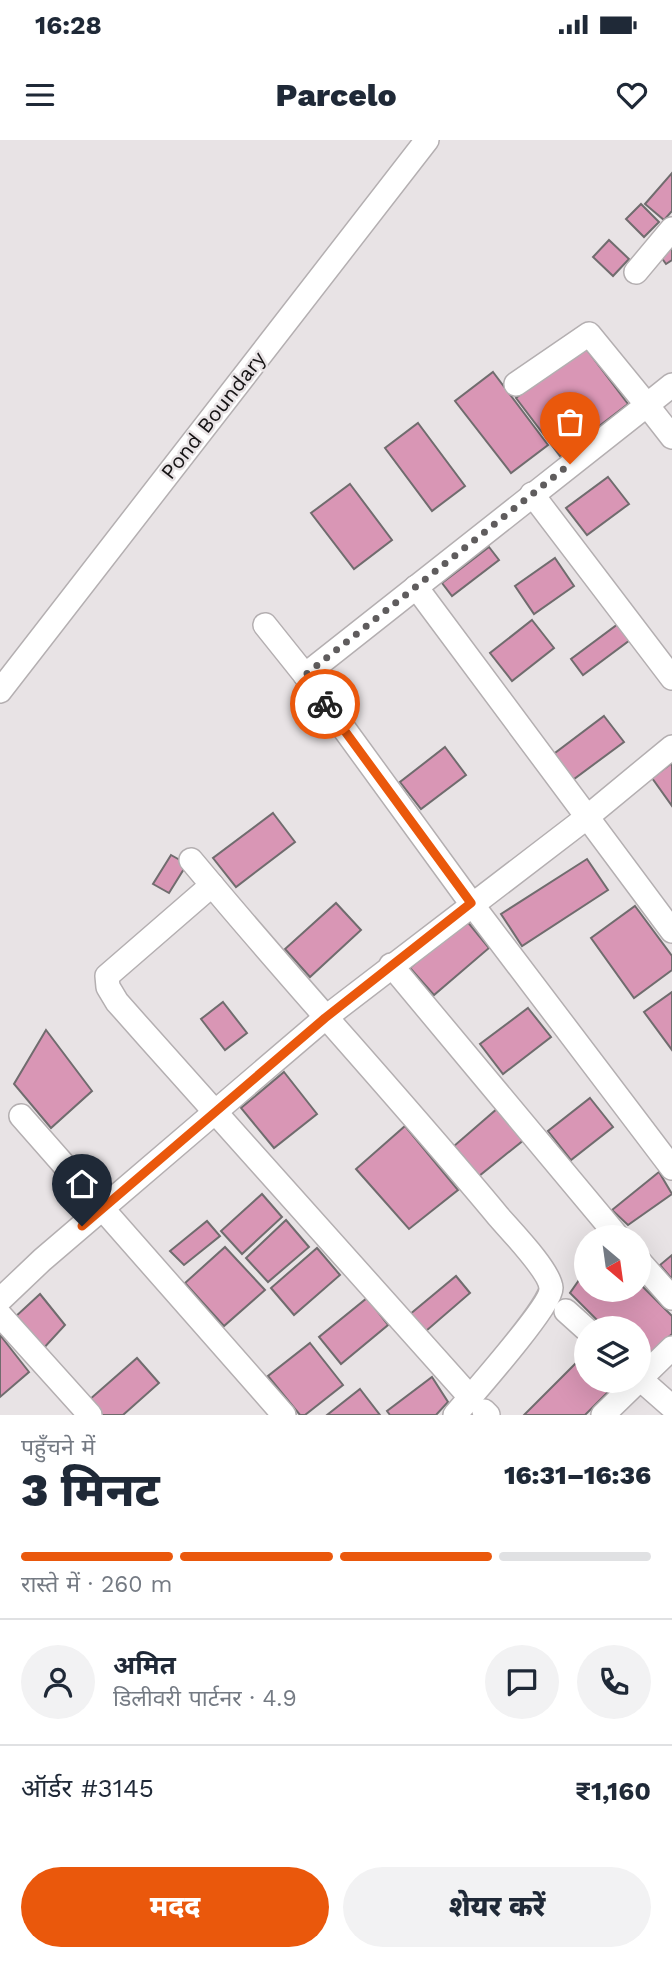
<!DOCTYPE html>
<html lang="hi">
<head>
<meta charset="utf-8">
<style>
	body { margin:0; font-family:"Work Sans","Noto Sans Devanagari",sans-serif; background:#f2f2f3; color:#1f2937; height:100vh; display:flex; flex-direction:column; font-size:26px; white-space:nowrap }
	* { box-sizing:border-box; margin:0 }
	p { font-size:23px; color:#747a83 }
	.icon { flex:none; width:38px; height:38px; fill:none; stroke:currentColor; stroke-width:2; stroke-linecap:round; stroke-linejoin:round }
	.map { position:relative; height:1275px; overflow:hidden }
	.drawer { display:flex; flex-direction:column; background:#fff; flex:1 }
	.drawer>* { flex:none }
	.needle { width:46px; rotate:151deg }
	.tools { position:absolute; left:574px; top:1085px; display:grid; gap:14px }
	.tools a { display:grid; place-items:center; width:77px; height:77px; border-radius:50%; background:#fff; box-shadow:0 7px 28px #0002; font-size:35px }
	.pin { position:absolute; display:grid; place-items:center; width:60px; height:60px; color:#fff; margin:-72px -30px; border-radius:50% 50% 50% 0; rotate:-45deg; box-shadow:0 0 7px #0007 }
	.pin .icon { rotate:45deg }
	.courier { position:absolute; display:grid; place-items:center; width:70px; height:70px; margin:-35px; border:5px solid #ea580c; border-radius:50%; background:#fff; color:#222; box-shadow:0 2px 9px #0007 }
	.summary em { font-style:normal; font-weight:800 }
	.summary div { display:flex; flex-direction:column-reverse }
	.summary { display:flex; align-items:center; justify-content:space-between; height:119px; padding:0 21px }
	h1 { font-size:46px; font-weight:800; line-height:52px }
	.bar { display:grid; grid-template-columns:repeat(4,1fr); gap:10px 7px; align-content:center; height:84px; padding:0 21px }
	.bar i { height:9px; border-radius:5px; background:#e0e1e3 }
	.bar .active { background:#ea580c }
	.bar p { grid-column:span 4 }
	.line { display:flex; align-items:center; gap:18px; padding:0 21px; border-top:2px solid #e0e1e3 }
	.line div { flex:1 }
	.round { display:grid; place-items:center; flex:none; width:74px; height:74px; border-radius:37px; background:#f2f2f3 }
	.action { display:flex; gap:14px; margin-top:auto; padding:14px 21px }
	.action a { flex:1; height:80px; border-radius:42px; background:#ea580c; color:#fff; font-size:28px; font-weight:800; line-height:80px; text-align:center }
	.action a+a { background:#f2f2f3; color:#1f2937 }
	.status { display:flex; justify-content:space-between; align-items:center; height:49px; padding:0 35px; background:#fff; direction:ltr }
	.status svg { height:19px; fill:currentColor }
	header { display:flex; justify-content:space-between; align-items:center; height:91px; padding:0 21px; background:#fff; font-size:32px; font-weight:800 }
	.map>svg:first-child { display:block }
	.building { fill:#d996b5; stroke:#706c6e; stroke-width:2 }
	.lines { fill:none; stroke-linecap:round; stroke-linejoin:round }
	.street-casing { stroke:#b4afb1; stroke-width:26 }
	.street { stroke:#fff; stroke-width:23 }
	.done { stroke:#5f5c5d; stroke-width:7; stroke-dasharray:0 12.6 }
	.route { stroke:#ea580c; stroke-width:9 }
	.labels { text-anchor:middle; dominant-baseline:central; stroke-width:5; stroke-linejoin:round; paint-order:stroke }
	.street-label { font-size:21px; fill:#151314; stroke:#e8e3e5 }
</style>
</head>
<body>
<div class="status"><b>16:28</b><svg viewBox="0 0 49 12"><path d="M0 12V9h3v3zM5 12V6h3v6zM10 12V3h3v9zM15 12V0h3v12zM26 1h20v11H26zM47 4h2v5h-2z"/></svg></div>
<header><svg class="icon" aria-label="menu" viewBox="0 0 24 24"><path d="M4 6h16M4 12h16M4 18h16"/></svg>Parcelo<svg class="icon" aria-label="heart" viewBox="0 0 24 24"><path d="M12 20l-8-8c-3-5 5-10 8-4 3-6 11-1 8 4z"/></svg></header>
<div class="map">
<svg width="672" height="1275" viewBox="0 0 672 1275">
	<rect width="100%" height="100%" fill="#e8e3e5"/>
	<!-- building -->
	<g class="building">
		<path d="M672,33V71L664,80L645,64Z"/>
		<path d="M641,64L659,82L644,97L626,79Z"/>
		<path d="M672,99V120L666,124L656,110Z"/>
		<path d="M609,100L629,119L613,136L593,117Z"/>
		<path d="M584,206L628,264L560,316L516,258Z"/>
		<path d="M493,232L548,305L511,333L455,261Z"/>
		<path d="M418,283L465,346L432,371L385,308Z"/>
		<path d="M608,337L629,364L587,395L566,368Z"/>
		<path d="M350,344L392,400L354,429L311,373Z"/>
		<path d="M489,407L499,420L452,456L442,443Z"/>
		<path d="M555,418L574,446L534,474L515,446Z"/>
		<path d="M532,480L554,508L512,541L490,513Z"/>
		<path d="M618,484L630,500L583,535L571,519Z"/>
		<path d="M604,576L624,602L570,642L551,616Z"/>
		<path d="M445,607L466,635L421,669L400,642Z"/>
		<path d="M672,623V666L652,638Z"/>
		<path d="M273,673L295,702L236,747L213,718Z"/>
		<path d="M171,715L187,724L169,753L153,744Z"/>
		<path d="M587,719L608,750L522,806L501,774Z"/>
		<path d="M336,763L361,790L310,837L285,809Z"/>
		<path d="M635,766L672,816V830L634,858L591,798Z"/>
		<path d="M466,780L489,808L434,855L410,828Z"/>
		<path d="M672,852V910L644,872Z"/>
		<path d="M223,862L247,893L225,910L201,879Z"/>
		<path d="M528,868L551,897L503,934L480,904Z"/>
		<path d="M46,890L92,951L51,988L14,944Z"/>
		<path d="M284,932L317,974L274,1008L241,968Z"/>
		<path d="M590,958L613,987L571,1020L548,991Z"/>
		<path d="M498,968L525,999L479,1036L454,1006Z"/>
		<path d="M405,986L458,1050L409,1089L356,1029Z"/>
		<path d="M659,1032L672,1054L628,1085L612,1070Z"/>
		<path d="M262,1054L282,1077L242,1114L221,1091Z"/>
		<path d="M286,1080L309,1107L268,1142L246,1118Z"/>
		<path d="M207,1081L220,1096L184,1125L170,1111Z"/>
		<path d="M225,1107L265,1150L224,1186L185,1143Z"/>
		<path d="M317,1108L340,1135L294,1175L271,1148Z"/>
		<path d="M672,1115V1139L660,1125Z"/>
		<path d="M586,1130V1150H639V1143L672,1176V1194L640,1223L639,1188H605L570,1153Z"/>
		<path d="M456,1136L470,1153L426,1191L409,1175Z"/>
		<path d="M40,1154L65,1185L42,1210L14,1178Z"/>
		<path d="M367,1158L388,1185L341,1224L319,1197Z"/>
		<path d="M0,1195L29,1232L0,1257Z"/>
		<path d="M310,1203L343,1245L305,1275H300L268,1236Z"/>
		<path d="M586,1213V1241H619L585,1275H524Z"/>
		<path d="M137,1218L159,1243L123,1275H102L89,1260Z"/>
		<path d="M432,1237L448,1262L436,1275H390L387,1271Z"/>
		<path d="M360,1249L380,1275H327Z"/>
	</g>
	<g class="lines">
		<!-- street casing -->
		<g class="street-casing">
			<g id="street">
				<path d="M636,132L672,89"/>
				<path d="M516,244L589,194L647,265L672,245"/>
				<path d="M672,297L647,265L305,535L471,763L672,1028"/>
				<path d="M532,354L672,538"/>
				<path d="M416,447L672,791"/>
				<path d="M265,485L305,535"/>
				<path d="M0,551L427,0"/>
				<path d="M191,720L212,745"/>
				<path d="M391,825L618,1097"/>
				<path d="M21,976L284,1275"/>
				<path d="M639,1121L672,1158"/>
				<path d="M0,1160L42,1120L325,878L586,678L672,607"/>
				<path d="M566,1171L586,1189"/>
				<path d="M0,1175L90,1275"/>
				<path d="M639,1238L672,1267"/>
				<path d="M484,1271L488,1275"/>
				<path d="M455,1275C471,1256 552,1165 551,1148C550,1131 510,1090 498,1076C405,964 306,857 212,745L107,836L108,847L117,862L149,898L470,1257"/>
				<path d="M603,1275L672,1208"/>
			</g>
		</g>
		<!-- street -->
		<use href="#street" class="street"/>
	</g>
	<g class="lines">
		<!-- done -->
		<path class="done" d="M325,564L305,535L570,324"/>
		<!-- route -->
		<path class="route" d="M82,1086L325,878L471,763L325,564"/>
	</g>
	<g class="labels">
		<!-- street labels -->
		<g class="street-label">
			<text transform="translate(213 275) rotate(-52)">Pond Boundary</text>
		</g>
	</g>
</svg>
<div class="tools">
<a><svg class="needle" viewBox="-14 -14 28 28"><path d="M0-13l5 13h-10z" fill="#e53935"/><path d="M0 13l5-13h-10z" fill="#747a83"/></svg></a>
<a><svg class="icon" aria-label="layers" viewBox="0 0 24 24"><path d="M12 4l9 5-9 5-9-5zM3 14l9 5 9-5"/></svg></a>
</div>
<div class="pin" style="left:570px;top:324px;background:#ea580c"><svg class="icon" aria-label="bag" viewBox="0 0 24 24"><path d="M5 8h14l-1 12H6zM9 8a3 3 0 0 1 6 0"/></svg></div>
<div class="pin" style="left:82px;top:1086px;background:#1f2937"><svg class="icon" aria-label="home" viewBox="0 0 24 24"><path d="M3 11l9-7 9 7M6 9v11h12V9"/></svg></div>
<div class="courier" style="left:325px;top:564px"><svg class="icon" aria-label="bike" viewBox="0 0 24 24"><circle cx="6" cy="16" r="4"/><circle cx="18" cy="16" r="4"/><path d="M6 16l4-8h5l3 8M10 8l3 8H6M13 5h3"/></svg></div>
</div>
<section class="drawer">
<div class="summary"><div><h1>3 मिनट</h1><p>पहुँचने में</p></div><em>16:31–16:36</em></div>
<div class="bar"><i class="active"></i><i class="active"></i><i class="active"></i><i></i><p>रास्ते में · 260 m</p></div>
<div class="line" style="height:126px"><a class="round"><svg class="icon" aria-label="person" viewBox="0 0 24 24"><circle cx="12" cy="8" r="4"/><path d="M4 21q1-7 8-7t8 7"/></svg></a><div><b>अमित</b><p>डिलीवरी पार्टनर · 4.9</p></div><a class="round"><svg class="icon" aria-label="chat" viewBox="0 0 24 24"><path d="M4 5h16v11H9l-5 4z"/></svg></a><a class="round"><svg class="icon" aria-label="phone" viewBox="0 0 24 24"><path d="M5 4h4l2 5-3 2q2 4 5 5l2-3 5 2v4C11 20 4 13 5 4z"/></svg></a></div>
<div class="line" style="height:91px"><div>ऑर्डर #3145</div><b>₹1,160</b></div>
<div class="action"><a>मदद</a><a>शेयर करें</a></div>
</section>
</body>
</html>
